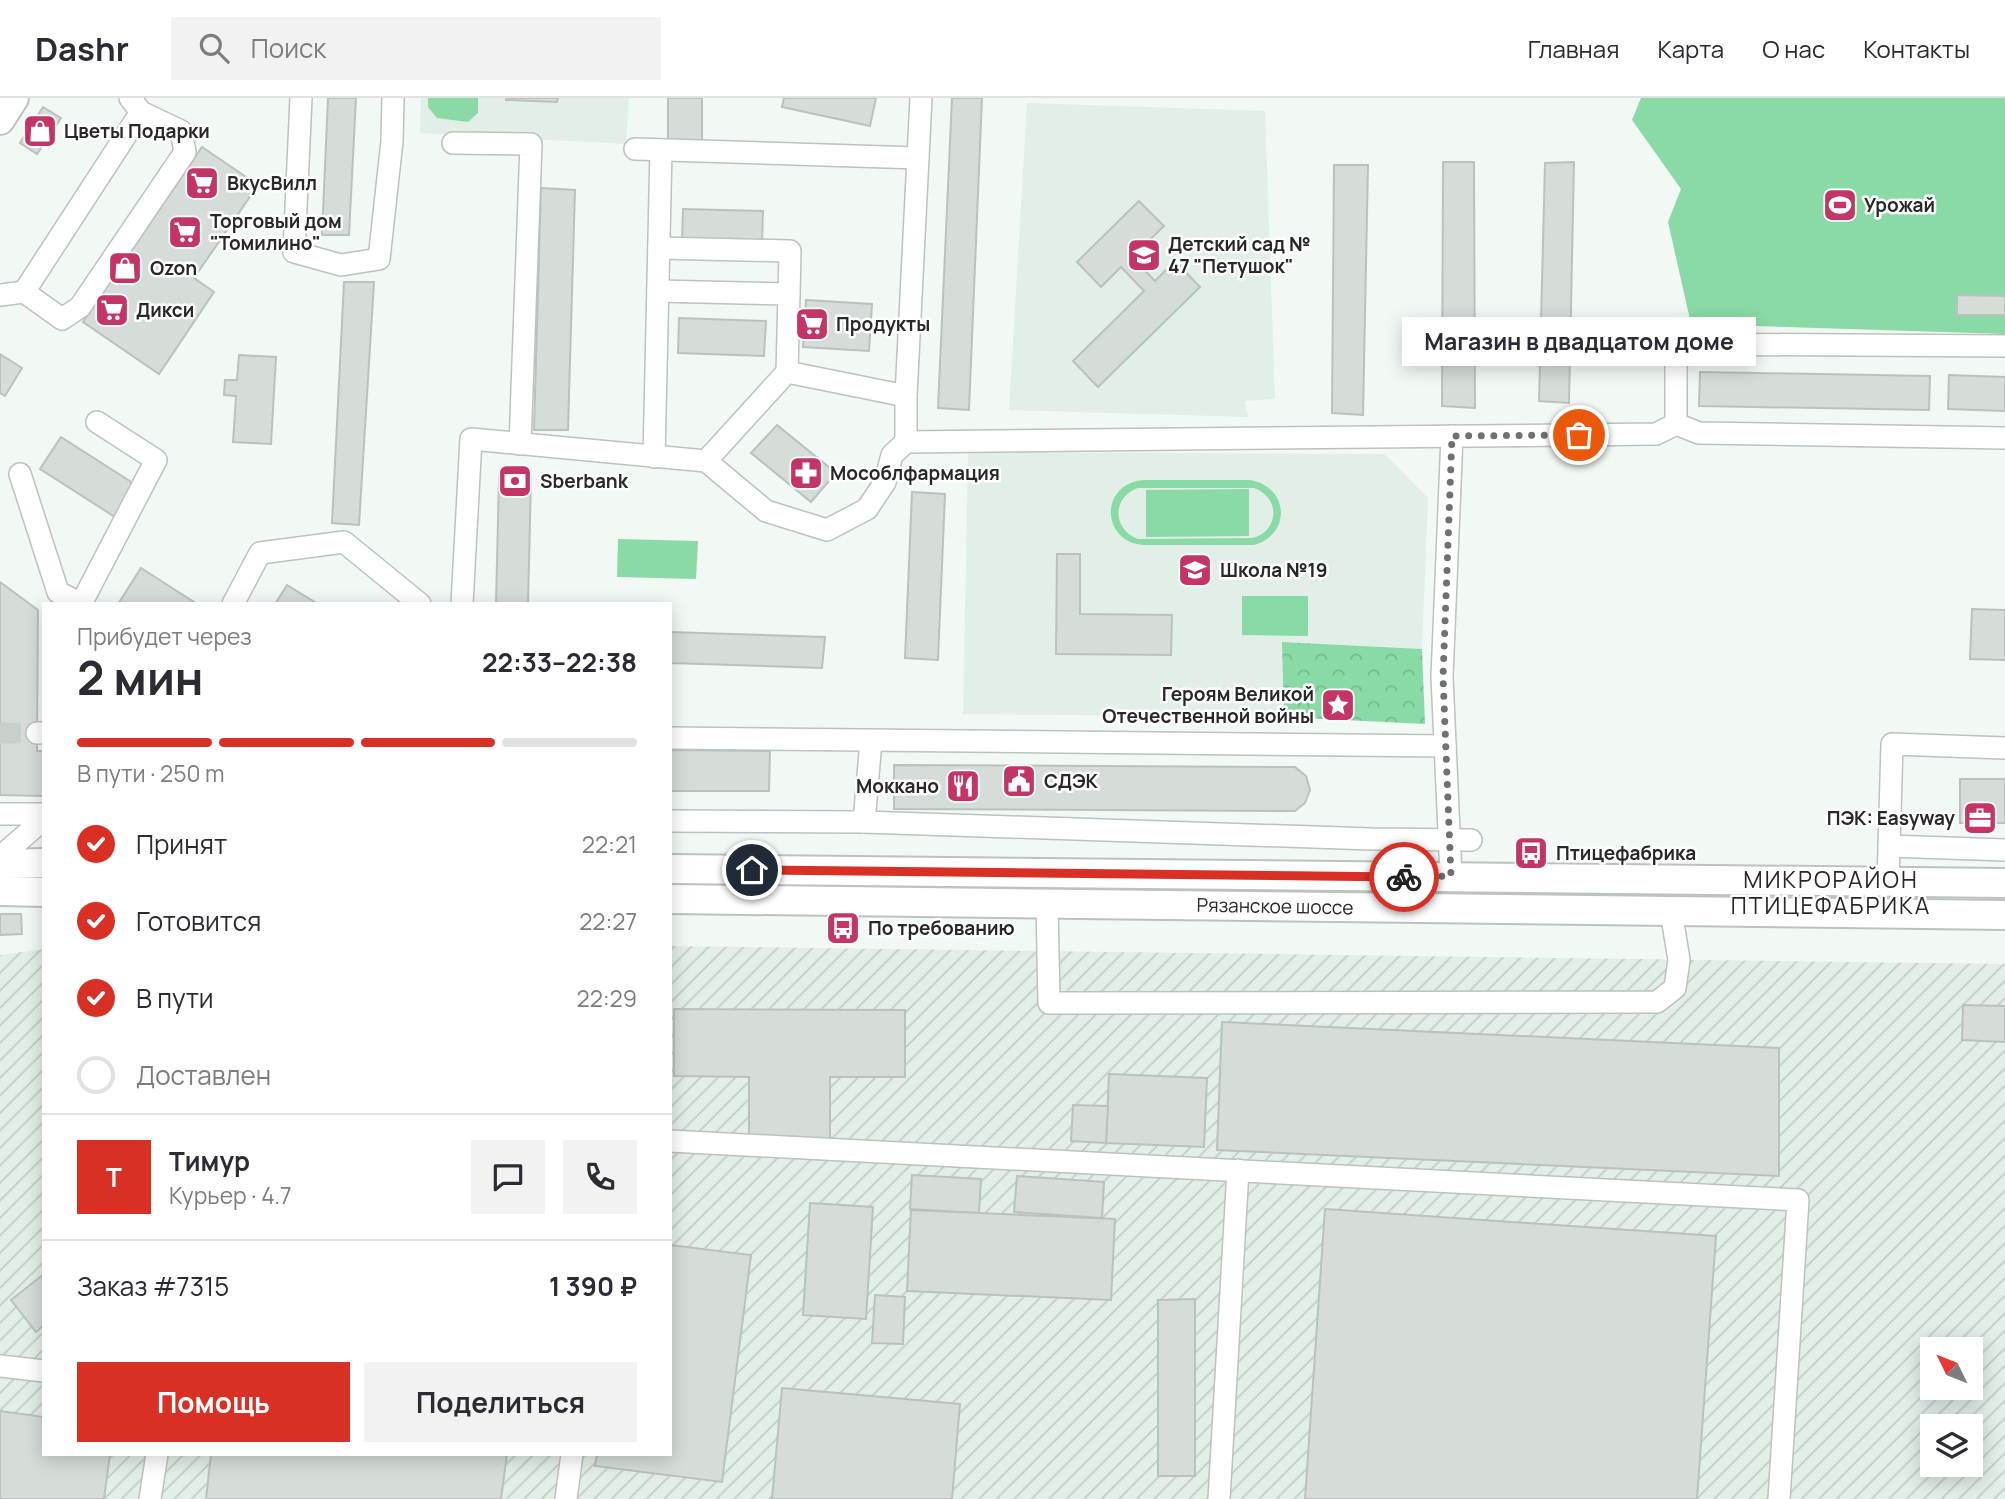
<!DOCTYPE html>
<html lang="ru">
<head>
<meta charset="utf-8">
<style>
	body { margin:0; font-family:Manrope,sans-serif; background:#f2f2f3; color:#2b2b33; height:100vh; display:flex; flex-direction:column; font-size:26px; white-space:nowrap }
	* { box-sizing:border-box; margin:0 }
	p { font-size:23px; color:#7c7c81 }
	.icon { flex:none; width:38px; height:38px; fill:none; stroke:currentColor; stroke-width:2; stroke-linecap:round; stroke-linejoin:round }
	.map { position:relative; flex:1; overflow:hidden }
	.sheet { position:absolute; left:42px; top:504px; width:630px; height:854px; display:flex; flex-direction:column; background:#fff; border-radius:0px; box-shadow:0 4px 18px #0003 }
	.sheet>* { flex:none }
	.needle { width:46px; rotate:313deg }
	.buttons { position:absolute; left:1920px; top:1239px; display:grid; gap:14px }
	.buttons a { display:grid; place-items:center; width:63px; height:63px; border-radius:0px; background:#fff; box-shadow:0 4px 18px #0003; font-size:35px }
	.pin { position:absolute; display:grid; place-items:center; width:60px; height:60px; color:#fff; margin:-30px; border:4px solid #fff; border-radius:50%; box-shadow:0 2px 7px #0007 }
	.courier { position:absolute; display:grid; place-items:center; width:70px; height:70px; margin:-35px; border:5px solid #d93025; border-radius:50%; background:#fff; color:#222; box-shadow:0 2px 9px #0007 }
	.bubble { position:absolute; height:49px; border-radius:0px; background:#fff; box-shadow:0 4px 18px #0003; font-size:23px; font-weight:700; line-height:49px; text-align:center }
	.headline em { font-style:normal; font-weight:700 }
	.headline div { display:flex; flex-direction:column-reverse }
	.headline { display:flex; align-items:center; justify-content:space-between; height:119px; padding:0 35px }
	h1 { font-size:46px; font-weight:700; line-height:52px }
	.bar { display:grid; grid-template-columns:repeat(4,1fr); gap:10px 7px; align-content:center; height:84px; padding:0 35px }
	.bar i { height:9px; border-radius:5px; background:#e1e1e2 }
	.bar .active { background:#d93025 }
	.bar p { grid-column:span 4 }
	.line { display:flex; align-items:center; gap:18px; padding:0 35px; border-top:2px solid #e1e1e2 }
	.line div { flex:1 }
	.round { display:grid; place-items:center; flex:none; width:74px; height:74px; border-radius:0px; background:#f2f2f3 }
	ol { padding:0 35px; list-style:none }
	li { display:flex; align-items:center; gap:21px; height:77px }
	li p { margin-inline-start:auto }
	li .icon { padding:7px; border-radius:50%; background:#d93025; color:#fff; stroke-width:4 }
	li:last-child { color:#7c7c81 }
	li i { width:38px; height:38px; border:4px solid #e1e1e2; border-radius:50% }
	.action { display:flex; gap:14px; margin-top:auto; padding:14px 35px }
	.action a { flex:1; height:80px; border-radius:0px; background:#d93025; color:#fff; font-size:28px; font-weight:700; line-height:80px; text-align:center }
	.action a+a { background:#f2f2f3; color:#2b2b33 }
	header { display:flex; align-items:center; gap:42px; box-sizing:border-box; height:98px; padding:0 35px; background:#fff; border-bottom:2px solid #e1e1e2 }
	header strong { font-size:33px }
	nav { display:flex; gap:38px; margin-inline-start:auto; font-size:24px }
	.search { width:490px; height:63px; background:#f2f2f3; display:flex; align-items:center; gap:18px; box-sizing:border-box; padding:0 24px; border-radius:0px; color:#7c7c81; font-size:26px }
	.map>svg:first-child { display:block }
	.built { fill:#e2efe6 }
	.industrial { fill:url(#industrial-furrows); fill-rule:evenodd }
	.forest { fill:url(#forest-crowns) }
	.park { fill:#8adaa5; fill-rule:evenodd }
	.building { fill:#d6dcd8; stroke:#bbc1bd; stroke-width:2 }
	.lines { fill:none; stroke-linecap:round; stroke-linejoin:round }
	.minor-tunnel { stroke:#c9cfcb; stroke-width:21; stroke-dasharray:21 10; stroke-linecap:butt }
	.minor-casing { stroke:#bdc2be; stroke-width:24 }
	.major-casing { stroke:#bdc2be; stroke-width:32 }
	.minor { stroke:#fff; stroke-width:21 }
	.major { stroke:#fff; stroke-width:28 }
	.done { stroke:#6e716f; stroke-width:7; stroke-dasharray:0 12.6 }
	.route { stroke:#d93025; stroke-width:9 }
	.labels { text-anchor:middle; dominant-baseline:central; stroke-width:5; stroke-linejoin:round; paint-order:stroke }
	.poi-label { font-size:19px; font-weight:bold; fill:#272927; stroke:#fff; text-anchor:start }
	.street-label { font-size:19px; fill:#272927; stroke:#fff }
	.quarter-label { font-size:23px; letter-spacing:2px; fill:#272927; stroke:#fff }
</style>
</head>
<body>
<header>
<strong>Dashr</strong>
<div class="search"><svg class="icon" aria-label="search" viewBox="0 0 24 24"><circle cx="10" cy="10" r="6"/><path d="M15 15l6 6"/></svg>Поиск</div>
<nav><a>Главная</a><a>Карта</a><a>О нас</a><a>Контакты</a></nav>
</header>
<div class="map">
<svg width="2005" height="1401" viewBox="0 0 2005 1401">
	<defs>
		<pattern id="industrial-furrows" width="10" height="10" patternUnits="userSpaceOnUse" patternTransform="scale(1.75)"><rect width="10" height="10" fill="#e2efe6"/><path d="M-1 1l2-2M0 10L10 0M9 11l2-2" fill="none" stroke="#c2cdc5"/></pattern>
		<pattern id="forest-crowns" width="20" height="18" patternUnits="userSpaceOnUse" patternTransform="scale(1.75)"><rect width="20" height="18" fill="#8adaa5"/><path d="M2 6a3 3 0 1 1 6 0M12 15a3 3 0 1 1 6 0" fill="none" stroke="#77bb8e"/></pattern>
	</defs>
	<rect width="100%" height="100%" fill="#f2f8f4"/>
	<!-- built -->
	<g class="built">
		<path d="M421,0H629L626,46L420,35Z"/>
		<path d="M1027,5L1265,13L1275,301L1245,303L1248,319L1009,312Z"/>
		<path d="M968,354L1385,356L1428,400L1422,551L1283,544L1284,619L963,616Z"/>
	</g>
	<!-- industrial -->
	<path class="industrial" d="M670,848L2005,866V1401H0V857L44,851V1356H670ZM1932,1251H1970V1290H1932ZM1932,1328H1970V1367H1932Z"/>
	<!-- forest -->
	<path class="forest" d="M1282,544L1422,551L1425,626L1284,619Z"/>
	<!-- park -->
	<g class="park">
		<path d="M428,0H478V15L468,24L437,20L428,9Z"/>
		<path d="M1641,0H2005V236L1691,226L1668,124L1681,91L1632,22Z"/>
		<path d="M1144,382H1249C1288,387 1293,436 1254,447H1143C1100,443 1100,385 1144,382ZM1138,390H1254C1280,399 1280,432 1253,440L1138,441C1112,431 1112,399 1138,390Z"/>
		<path d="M1249,391V438L1146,439V392Z"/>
		<path d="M618,441L698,443L696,481L617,479Z"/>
		<path d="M1242,498H1308V538L1242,537Z"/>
	</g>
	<!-- building -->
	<g class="building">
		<path d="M328,0H356L349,137H322Z"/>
		<path d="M506,0H558L557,4L506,2Z"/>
		<path d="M668,0H702V42L668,43Z"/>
		<path d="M784,0H876L870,28L782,9Z"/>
		<path d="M952,0H982L969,312L938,310Z"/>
		<path d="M43,9L61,20L37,56L20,45Z"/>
		<path d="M202,49L258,87L194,180L214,194L159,276L83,224Z"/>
		<path d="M1443,64H1474L1475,310L1442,308Z"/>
		<path d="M1574,64L1569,305L1539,303L1545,65Z"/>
		<path d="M1334,67H1368L1363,317L1332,315Z"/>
		<path d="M541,90L575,92L568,332H534Z"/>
		<path d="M1139,103L1164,128L1132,159L1155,183L1175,163L1200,189L1098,289L1073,263L1144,193L1121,169L1101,189L1077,164Z"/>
		<path d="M683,111L763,113L762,145L682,143Z"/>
		<path d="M344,184H374L359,427L332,425Z"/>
		<path d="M1957,197L2005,198V217H1957Z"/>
		<path d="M806,202L872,206L869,253L803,249Z"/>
		<path d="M679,220L766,223L764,258L678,255Z"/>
		<path d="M0,256L22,270L5,298L0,295Z"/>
		<path d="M239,257L276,259L271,346L233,344L236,298L224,297L225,282H237Z"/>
		<path d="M1700,274L1930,278L1929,312L1699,308Z"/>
		<path d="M1949,277L2005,279V313L1948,311Z"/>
		<path d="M777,327L836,375L811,404L751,355Z"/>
		<path d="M61,339L136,387L115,419L40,371Z"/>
		<path d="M499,379L531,380L528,506H496Z"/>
		<path d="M912,394L945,396L938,562L905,560Z"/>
		<path d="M1057,456H1080V516L1172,517L1171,557L1056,556Z"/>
		<path d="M141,470L197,506H118Z"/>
		<path d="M0,484L38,512L37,653H44V698L0,697Z"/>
		<path d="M287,487L318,506H275Z"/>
		<path d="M1972,511L2005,512V562L1970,561Z"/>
		<path d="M670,534L825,539L822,570L670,565Z"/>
		<path d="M670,652L770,653L769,693H670Z"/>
		<path d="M894,667L1295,669L1306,678L1310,692L1305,705L1295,713L894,711Z"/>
		<rect x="1960" y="681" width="45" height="44"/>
		<path d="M0,816H21L22,836L0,837Z"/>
		<path d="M1963,907L2005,908V944L1962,942Z"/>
		<path d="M674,911L905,912V979H830V1041L749,1040V979L674,978Z"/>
		<path d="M1222,924L1779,950V1078L1217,1052Z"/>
		<path d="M1109,976L1207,980L1204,1049L1106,1045Z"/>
		<path d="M1073,1007L1108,1008L1106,1045L1071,1043Z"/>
		<path d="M912,1077L981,1081L979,1115L910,1111Z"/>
		<path d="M1017,1078L1104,1084L1102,1120L1014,1114Z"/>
		<path d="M810,1105L873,1109L866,1221L803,1217Z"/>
		<path d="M1325,1111L1716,1138L1697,1401H1305Z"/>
		<path d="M911,1112L1115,1121L1111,1202L907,1193Z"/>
		<path d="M670,1147L751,1157L722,1384L595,1368L597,1356H670Z"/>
		<path d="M44,1176V1227L36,1234L11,1202Z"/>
		<path d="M875,1197L905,1199L903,1246L872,1245Z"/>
		<path d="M1195,1201V1378H1158V1202Z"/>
		<path d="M782,1290L960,1306L952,1401H772Z"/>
		<path d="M0,1313L44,1319V1356H110L104,1401H0Z"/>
		<path d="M211,1356H507L501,1401H206Z"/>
	</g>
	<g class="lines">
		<!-- minor-tunnel -->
		<path class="minor-tunnel" d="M0,635H37"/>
		<!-- minor casing -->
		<g class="minor-casing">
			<g id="minor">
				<path d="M301,0L294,154L341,167L379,161L392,43L393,0"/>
				<path d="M453,45L531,46L520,346"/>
				<path d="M635,51L918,60"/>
				<path d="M659,150L790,153L789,196"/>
				<path d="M658,193L789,196L787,274"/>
				<path d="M24,194L141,14"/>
				<path d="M0,197L24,194L62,221L80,209L185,54L181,33L141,14L130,0"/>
				<path d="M2005,248L1676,246V326L1699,335L2005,340"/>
				<path d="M906,298L921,0"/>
				<path d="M654,359L661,52"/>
				<path d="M706,363L787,274L906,298V344"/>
				<path d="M20,376L58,494L81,506"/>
				<path d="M81,506L156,362L97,324"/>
				<path d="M233,506L260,455L344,444L420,506"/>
				<path d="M462,506L471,341L706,363L766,413L827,432L867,411L885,384L892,357L906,344L1656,336L1676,326"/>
				<path d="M37,635H44"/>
				<path d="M670,640L1445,648"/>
				<path d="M0,716H44"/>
				<path d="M670,723L864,724L871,643"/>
				<path d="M864,724L1372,741L1471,742"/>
				<path d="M1889,748L2005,752"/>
				<path d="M0,759L44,721"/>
				<path d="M1451,778L1442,579L1452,338"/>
				<path d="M1888,784L1892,646L2005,650"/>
				<path d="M1047,806L1049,905L1657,904L1675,890L1679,862L1671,813"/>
				<path d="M670,1043L1798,1102L1779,1401"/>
				<path d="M0,1268L44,1273"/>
				<path d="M150,1401L157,1356"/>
				<path d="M566,1401L572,1356"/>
				<path d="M1219,1401L1238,1072"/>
			</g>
		</g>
		<!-- major casing -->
		<g class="major-casing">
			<g id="major">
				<path d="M0,22L14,0"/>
				<path d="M0,766L44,765"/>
				<path d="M670,771L2005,785"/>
				<path d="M0,793L44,794"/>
				<path d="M670,801L2005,817"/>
			</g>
		</g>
		<!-- minor -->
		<use href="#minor" class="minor"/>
		<!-- major -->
		<use href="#major" class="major"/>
	</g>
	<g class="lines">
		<!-- done -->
		<path class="done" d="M1404,779L1451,778L1443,579L1452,338L1579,337"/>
		<!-- route -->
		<path class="route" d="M752,772L1404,779"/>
	</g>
	<!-- icons -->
	<defs>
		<g id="shop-square" transform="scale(1.75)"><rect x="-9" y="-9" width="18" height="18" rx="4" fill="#c23566" stroke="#fff"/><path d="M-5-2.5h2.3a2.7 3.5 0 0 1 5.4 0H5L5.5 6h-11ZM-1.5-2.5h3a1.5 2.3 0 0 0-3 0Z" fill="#fff"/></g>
		<g id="supermarket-square" transform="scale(1.75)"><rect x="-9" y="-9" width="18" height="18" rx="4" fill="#c23566" stroke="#fff"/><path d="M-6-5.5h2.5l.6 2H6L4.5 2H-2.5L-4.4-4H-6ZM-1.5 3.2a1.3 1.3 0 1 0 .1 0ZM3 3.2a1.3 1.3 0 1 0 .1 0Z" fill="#fff"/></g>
		<g id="stadium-square" transform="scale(1.75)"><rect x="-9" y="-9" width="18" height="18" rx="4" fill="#c23566" stroke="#fff"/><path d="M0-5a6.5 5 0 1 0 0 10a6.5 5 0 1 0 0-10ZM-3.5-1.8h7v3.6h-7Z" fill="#fff"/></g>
		<g id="school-square" transform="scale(1.75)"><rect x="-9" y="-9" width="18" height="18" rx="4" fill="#c23566" stroke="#fff"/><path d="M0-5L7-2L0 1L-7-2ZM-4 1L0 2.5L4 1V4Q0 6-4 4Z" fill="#fff"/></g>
		<g id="pharmacy-square" transform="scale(1.75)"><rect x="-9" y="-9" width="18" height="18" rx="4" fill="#c23566" stroke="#fff"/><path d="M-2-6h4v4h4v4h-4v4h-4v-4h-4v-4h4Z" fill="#fff"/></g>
		<g id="bank-square" transform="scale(1.75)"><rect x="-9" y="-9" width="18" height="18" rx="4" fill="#c23566" stroke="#fff"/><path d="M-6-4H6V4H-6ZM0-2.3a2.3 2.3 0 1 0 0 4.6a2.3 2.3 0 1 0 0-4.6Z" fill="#fff"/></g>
		<g id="sight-square" transform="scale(1.75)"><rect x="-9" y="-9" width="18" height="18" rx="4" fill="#c23566" stroke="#fff"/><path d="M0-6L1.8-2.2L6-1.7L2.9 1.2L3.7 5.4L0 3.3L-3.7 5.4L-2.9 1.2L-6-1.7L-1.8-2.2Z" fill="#fff"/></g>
		<g id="civic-square" transform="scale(1.75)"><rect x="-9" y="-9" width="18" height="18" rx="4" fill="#c23566" stroke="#fff"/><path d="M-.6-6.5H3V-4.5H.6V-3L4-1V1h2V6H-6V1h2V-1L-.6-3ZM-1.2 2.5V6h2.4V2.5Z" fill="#fff"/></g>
		<g id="restaurant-square" transform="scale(1.75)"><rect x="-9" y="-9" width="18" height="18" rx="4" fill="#c23566" stroke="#fff"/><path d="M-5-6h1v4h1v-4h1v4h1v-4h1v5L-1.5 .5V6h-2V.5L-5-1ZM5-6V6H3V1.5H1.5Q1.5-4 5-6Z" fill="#fff"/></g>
		<g id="office-square" transform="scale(1.75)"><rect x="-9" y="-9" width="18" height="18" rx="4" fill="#c23566" stroke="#fff"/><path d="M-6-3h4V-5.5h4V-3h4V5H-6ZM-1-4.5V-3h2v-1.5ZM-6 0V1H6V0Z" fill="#fff"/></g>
		<g id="bus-square" transform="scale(1.75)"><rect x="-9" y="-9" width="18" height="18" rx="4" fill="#c23566" stroke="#fff"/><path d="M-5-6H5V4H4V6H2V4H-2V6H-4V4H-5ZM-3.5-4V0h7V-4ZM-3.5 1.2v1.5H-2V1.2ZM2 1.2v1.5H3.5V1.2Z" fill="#fff"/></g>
	</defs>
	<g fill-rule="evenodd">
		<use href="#shop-square" x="40" y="33"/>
		<use href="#supermarket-square" x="202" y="85"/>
		<use href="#stadium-square" x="1840" y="107"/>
		<use href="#supermarket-square" x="185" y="134"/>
		<use href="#school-square" x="1144" y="157"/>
		<use href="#shop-square" x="125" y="170"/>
		<use href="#supermarket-square" x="112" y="212"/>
		<use href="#supermarket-square" x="812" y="226"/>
		<use href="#pharmacy-square" x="806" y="375"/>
		<use href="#bank-square" x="515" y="383"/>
		<use href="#school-square" x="1195" y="472"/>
		<use href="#sight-square" x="1338" y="607"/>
		<use href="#civic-square" x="1019" y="683"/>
		<use href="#restaurant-square" x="963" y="688"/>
		<use href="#office-square" x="1980" y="720"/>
		<use href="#bus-square" x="1531" y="755"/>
		<use href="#bus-square" x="843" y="830"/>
	</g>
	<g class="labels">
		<!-- poi labels -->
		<g class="poi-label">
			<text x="64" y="33">Цветы Подарки</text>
			<text x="227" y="85">ВкусВилл</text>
			<text x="1864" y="107">Урожай</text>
			<text x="210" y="123">Торговый дом<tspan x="210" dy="22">"Томилино"</tspan></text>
			<text x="1168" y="146">Детский сад №<tspan x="1168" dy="22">47 "Петушок"</tspan></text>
			<text x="150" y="170">Ozon</text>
			<text x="136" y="212">Дикси</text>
			<text x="836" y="226">Продукты</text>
			<text x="830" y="375">Мособлфармация</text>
			<text x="540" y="383">Sberbank</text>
			<text x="1220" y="472">Школа №19</text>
			<text x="1314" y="596" text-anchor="end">Героям Великой<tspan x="1314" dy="22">Отечественной войны</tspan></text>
			<text x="1044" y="683">СДЭК</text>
			<text x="939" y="688" text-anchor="end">Моккано</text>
			<text x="1955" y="720" text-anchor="end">ПЭК: Easyway</text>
			<text x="1556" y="755">Птицефабрика</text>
			<text x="868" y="830">По требованию</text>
		</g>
		<!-- street labels -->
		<g class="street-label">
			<text transform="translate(1275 808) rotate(1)">Рязанское шоссе</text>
		</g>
		<!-- quarter labels -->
		<g class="quarter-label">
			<text x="1831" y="781">МИКРОРАЙОН<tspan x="1831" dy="26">ПТИЦЕФАБРИКА</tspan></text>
		</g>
	</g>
</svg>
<div class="buttons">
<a><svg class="needle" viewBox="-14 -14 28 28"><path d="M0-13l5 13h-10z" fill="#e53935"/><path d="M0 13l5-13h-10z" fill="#7c7c81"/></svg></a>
<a><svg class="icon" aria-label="layers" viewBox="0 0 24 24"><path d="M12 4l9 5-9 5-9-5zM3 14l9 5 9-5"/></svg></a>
</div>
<div class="pin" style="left:1579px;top:337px;background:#ea580c"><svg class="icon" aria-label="bag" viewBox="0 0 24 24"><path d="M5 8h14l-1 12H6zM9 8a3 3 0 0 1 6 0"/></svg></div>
<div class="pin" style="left:752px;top:772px;background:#1f2937"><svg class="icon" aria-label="home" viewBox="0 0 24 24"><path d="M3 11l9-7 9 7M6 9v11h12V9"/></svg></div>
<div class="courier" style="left:1404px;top:779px"><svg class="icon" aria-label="bike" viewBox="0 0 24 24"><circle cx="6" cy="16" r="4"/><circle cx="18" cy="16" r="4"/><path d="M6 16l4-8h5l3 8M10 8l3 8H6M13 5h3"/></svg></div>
<div class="bubble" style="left:1402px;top:219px;width:354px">Магазин в двадцатом доме</div>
<section class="sheet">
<div class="headline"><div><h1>2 мин</h1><p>Прибудет через</p></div><em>22:33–22:38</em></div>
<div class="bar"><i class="active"></i><i class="active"></i><i class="active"></i><i></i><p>В пути · 250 m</p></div>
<ol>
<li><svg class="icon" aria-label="check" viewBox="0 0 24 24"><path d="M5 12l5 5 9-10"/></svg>Принят<p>22:21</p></li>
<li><svg class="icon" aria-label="check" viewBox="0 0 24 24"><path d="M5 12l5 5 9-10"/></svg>Готовится<p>22:27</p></li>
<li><svg class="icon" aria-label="check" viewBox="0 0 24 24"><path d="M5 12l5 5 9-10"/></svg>В пути<p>22:29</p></li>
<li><i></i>Доставлен</li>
</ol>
<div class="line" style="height:126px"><b class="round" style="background:#d93025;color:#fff">Т</b><div><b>Тимур</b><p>Курьер · 4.7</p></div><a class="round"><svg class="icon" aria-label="chat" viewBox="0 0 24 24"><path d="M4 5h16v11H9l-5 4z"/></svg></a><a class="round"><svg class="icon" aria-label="phone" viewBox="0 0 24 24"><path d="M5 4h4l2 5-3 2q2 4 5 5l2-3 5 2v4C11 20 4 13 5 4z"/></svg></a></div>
<div class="line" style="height:91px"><div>Заказ #7315</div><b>1 390 ₽</b></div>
<div class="action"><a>Помощь</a><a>Поделиться</a></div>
</section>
</div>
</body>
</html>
